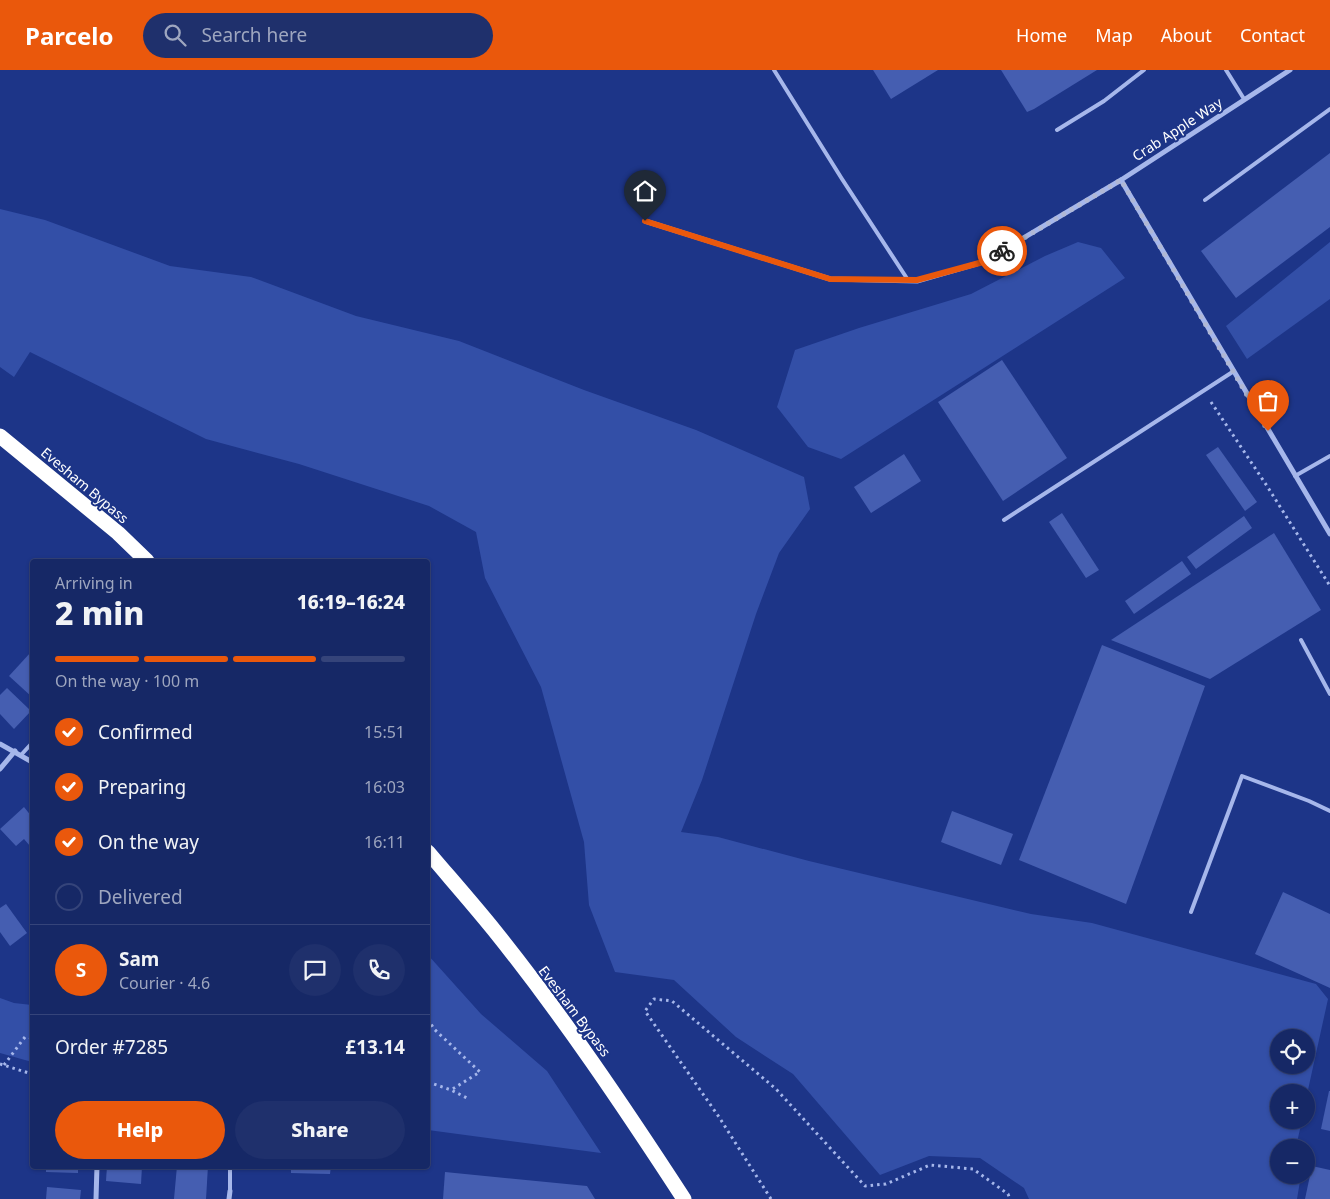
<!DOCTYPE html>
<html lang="en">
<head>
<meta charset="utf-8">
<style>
	body { margin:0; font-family:"Noto Sans",sans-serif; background:#1f306c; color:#f1f3f6; height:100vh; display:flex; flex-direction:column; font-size:19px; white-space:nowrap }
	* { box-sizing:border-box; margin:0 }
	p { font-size:16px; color:#9ea6bf }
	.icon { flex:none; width:28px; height:28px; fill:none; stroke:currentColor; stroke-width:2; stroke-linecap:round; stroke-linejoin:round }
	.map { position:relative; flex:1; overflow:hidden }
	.details { position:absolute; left:30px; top:489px; width:400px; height:610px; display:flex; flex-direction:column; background:#162866; border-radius:5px; box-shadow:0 1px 4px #0004,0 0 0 1px #35447a }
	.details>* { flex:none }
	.controls { position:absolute; left:1270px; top:959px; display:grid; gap:10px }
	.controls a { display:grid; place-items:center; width:45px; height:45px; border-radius:50%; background:#162866; box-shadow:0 1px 4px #0004,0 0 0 1px #35447a; font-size:25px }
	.pin { position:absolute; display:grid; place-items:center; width:42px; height:42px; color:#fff; margin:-51px -21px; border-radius:50% 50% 50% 0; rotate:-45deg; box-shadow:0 0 5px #0007 }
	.pin .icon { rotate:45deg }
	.courier { position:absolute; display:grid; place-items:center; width:50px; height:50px; margin:-25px; border:4px solid #ea580c; border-radius:50%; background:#fff; color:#222; box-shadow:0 1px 6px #0007 }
	.headline em { font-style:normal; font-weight:800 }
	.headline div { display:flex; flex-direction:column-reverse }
	.headline { display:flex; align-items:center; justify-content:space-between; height:85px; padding:0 25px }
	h1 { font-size:32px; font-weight:800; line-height:38px }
	.bar { display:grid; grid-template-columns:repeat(4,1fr); gap:8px 5px; align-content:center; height:60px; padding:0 25px }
	.bar i { height:6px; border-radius:4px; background:#35447a }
	.bar .on { background:#ea580c }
	.bar p { grid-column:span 4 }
	.line { display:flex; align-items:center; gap:12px; padding:0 25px; border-top:1px solid #35447a }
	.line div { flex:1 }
	.round { display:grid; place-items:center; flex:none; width:52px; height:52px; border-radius:26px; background:#1f306c }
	ol { padding:0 25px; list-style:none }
	li { display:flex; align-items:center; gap:15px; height:55px }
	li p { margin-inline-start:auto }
	li .icon { padding:5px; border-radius:50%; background:#ea580c; color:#fff; stroke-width:4 }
	li:last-child { color:#9ea6bf }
	li i { width:28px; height:28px; border:2px solid #35447a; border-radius:50% }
	.cta { display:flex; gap:10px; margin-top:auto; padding:10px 25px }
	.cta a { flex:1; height:58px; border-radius:30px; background:#ea580c; color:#fff; font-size:20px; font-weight:800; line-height:58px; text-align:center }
	.cta a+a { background:#1f306c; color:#f1f3f6 }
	header { display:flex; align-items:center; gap:30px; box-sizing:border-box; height:70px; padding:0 25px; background:#ea580c; color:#fff }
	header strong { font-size:24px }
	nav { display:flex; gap:28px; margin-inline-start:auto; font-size:18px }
	.search { width:350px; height:45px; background:#1f306c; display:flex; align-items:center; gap:12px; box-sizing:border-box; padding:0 18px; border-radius:28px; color:#9ea6bf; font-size:19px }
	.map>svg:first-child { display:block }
	.green { fill:#334fa7; fill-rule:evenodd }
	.building { fill:#455eb1 }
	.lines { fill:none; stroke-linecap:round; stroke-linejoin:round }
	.path { stroke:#a6b7eb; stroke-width:3; stroke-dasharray:2.5 4; stroke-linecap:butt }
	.lane { stroke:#a6b7eb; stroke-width:4 }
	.street { stroke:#a6b7eb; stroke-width:5 }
	.highway { stroke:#fff; stroke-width:15 }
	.done { stroke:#b0b8d5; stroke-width:5; stroke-dasharray:0 9 }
	.route { stroke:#ea580c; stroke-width:6 }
	.labels { text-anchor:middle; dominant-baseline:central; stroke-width:4; stroke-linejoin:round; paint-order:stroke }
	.street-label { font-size:14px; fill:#fff; stroke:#1d3588 }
</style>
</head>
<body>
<header>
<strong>Parcelo</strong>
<div class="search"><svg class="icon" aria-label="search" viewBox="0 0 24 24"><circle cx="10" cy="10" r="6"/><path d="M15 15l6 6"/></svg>Search here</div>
<nav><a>Home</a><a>Map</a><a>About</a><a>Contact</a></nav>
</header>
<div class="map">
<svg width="1330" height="1129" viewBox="0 0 1330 1129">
	<rect width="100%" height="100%" fill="#1d3588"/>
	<!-- green -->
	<g class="green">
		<path d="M0,139L45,150L170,196L251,207L356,246L459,271L584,320L696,360L804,407L810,439L779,483L756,544L702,710L681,762L718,767L809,791L1031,844L1092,853L1316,914L1328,929L1306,1029V1022H1279V1050H1302L1296,1077L1279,1078V1105H1301L1297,1129H1029L1024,1118L980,1088L929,1086L880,1105L793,1004L736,967L674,910L615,902L589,835L584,772L541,617L485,508L476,462L429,436L299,394L206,369L30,282L14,307L0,297ZM1279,968H1306V995H1279Z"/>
		<path d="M1078,172L1101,178L1125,208L841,389L808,377L777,337L795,280L859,258L971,224L1045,186Z"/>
		<path d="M1330,172V229L1247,289L1226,256Z"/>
		<path d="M428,885L481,944L547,1001L601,1083L428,1060Z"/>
		<path d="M0,928L14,933L32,935V992L0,983Z"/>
	</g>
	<!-- building -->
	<g class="building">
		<path d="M873,0H938L891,29Z"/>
		<path d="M1001,0H1097L1034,39L1027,42Z"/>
		<path d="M1330,83V157L1236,228L1201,181Z"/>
		<path d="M1002,290L1067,388L1003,431L938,332Z"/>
		<path d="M1218,377L1257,432L1245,441L1206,385Z"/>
		<path d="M904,384L921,411L871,443L854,417Z"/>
		<path d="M1062,443L1099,500L1086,508L1049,452Z"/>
		<path d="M1244,446L1252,458L1196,499L1187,487Z"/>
		<path d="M1274,463L1321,540L1210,609L1111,570Z"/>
		<path d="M1182,491L1191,504L1134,544L1125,531Z"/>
		<path d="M1102,575L1205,616L1126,834L1019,790Z"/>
		<path d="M31,582L32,584V627L9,606Z"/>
		<path d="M7,618L31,641L14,659L0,644V625Z"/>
		<path d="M24,737L32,747V773L30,776L24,769L16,776L0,759Z"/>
		<path d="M952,741L1013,764L1001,795L941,772Z"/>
		<path d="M1283,822L1330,844V918L1255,884Z"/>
		<path d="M6,834L27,863L10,876L0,862V838Z"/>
		<path d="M1329,1021H1330V1061L1321,1059Z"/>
		<path d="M46,1096H78V1103L46,1102Z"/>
		<path d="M107,1096H142L141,1114L106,1111Z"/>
		<path d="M177,1096H208L206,1129H174Z"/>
		<path d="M291,1096H331L330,1104L291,1103Z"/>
		<path d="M1312,1096L1330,1100V1129H1305Z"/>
		<path d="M445,1102L587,1116L595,1129H443Z"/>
		<path d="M47,1117L81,1120L80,1129H46Z"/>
	</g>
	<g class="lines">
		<!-- path -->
		<g class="path">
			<path d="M1211,332L1267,416L1330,516"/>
			<path d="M428,949L434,959L480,1002L451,1020"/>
			<path d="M0,994L32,1004"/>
			<path d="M4,995L25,967L32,968"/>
			<path d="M428,1012L451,1020L469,1029"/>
			<path d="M771,1129L719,1047L645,941L654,929L672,931L776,1019L865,1116L886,1114L930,1095L973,1099L1008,1124L1010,1129"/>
		</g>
		<!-- lane -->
		<g class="lane">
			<path d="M774,0L842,109L908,210"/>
			<path d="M1226,0L1244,29"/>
			<path d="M1057,60L1104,31L1144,0"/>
			<path d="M1205,130L1330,39"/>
			<path d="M1295,406L1330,386"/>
			<path d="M1004,450L1234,301"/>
			<path d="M1301,570L1330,624"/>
			<path d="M21,685L32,673"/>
			<path d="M1191,842L1242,706L1309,731L1330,741"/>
			<path d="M230,1121V1096"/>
		</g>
		<!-- street -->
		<g class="street">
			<path d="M1290,0L1121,110L1330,464"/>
			<path d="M645,151L830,209L917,211L983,192L1121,110"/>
			<path d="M0,674L32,692"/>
			<path d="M0,699L15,681"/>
			<path d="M96,1129L97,1096"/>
			<path d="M229,1129L230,1121"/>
		</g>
		<!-- highway -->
		<g class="highway">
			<path d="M0,366L118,463L147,491"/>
			<path d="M428,782C450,808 473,834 494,860C563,946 624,1037 684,1129"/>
		</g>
	</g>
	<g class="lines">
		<!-- done -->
		<path class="done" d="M1002,181L1121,110L1268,361"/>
		<!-- route -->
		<path class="route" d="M645,151L830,209L917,210L983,192L1002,181"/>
	</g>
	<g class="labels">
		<!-- street labels -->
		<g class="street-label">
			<text transform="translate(1177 59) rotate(-33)">Crab Apple Way</text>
			<text transform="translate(85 415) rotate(40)">Evesham Bypass</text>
			<text transform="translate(575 941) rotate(53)">Evesham Bypass</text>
		</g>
	</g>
</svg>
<div class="controls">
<a><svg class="icon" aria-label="locate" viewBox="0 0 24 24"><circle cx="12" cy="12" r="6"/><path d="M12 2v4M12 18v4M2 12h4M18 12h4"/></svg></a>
<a>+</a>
<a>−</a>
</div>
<div class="pin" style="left:1268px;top:361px;background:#ea580c"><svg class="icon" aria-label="bag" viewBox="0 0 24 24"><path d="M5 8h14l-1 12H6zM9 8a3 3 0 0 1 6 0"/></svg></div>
<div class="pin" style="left:645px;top:151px;background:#1f2937"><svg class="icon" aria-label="home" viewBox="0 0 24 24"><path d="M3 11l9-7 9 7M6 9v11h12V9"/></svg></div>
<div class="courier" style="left:1002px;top:181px"><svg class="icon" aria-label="bike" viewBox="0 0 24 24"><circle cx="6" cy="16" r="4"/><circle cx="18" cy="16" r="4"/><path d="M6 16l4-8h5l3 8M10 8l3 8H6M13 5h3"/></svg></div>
<section class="details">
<div class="headline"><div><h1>2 min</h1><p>Arriving in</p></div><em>16:19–16:24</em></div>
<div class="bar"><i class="on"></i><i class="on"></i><i class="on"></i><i></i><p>On the way · 100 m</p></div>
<ol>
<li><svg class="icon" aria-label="check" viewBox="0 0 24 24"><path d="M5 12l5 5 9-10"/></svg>Confirmed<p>15:51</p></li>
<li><svg class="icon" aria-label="check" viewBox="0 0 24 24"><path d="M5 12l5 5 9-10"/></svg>Preparing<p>16:03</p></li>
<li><svg class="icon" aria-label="check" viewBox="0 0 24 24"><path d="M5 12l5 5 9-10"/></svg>On the way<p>16:11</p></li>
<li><i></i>Delivered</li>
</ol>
<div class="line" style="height:90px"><b class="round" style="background:#ea580c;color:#fff">S</b><div><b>Sam</b><p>Courier · 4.6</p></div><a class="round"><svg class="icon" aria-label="chat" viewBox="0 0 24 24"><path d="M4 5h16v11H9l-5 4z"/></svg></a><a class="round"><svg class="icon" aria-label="phone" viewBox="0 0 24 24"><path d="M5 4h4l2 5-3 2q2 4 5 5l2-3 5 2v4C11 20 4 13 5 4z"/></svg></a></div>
<div class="line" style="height:65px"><div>Order #7285</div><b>£13.14</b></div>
<div class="cta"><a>Help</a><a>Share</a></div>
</section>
</div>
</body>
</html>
